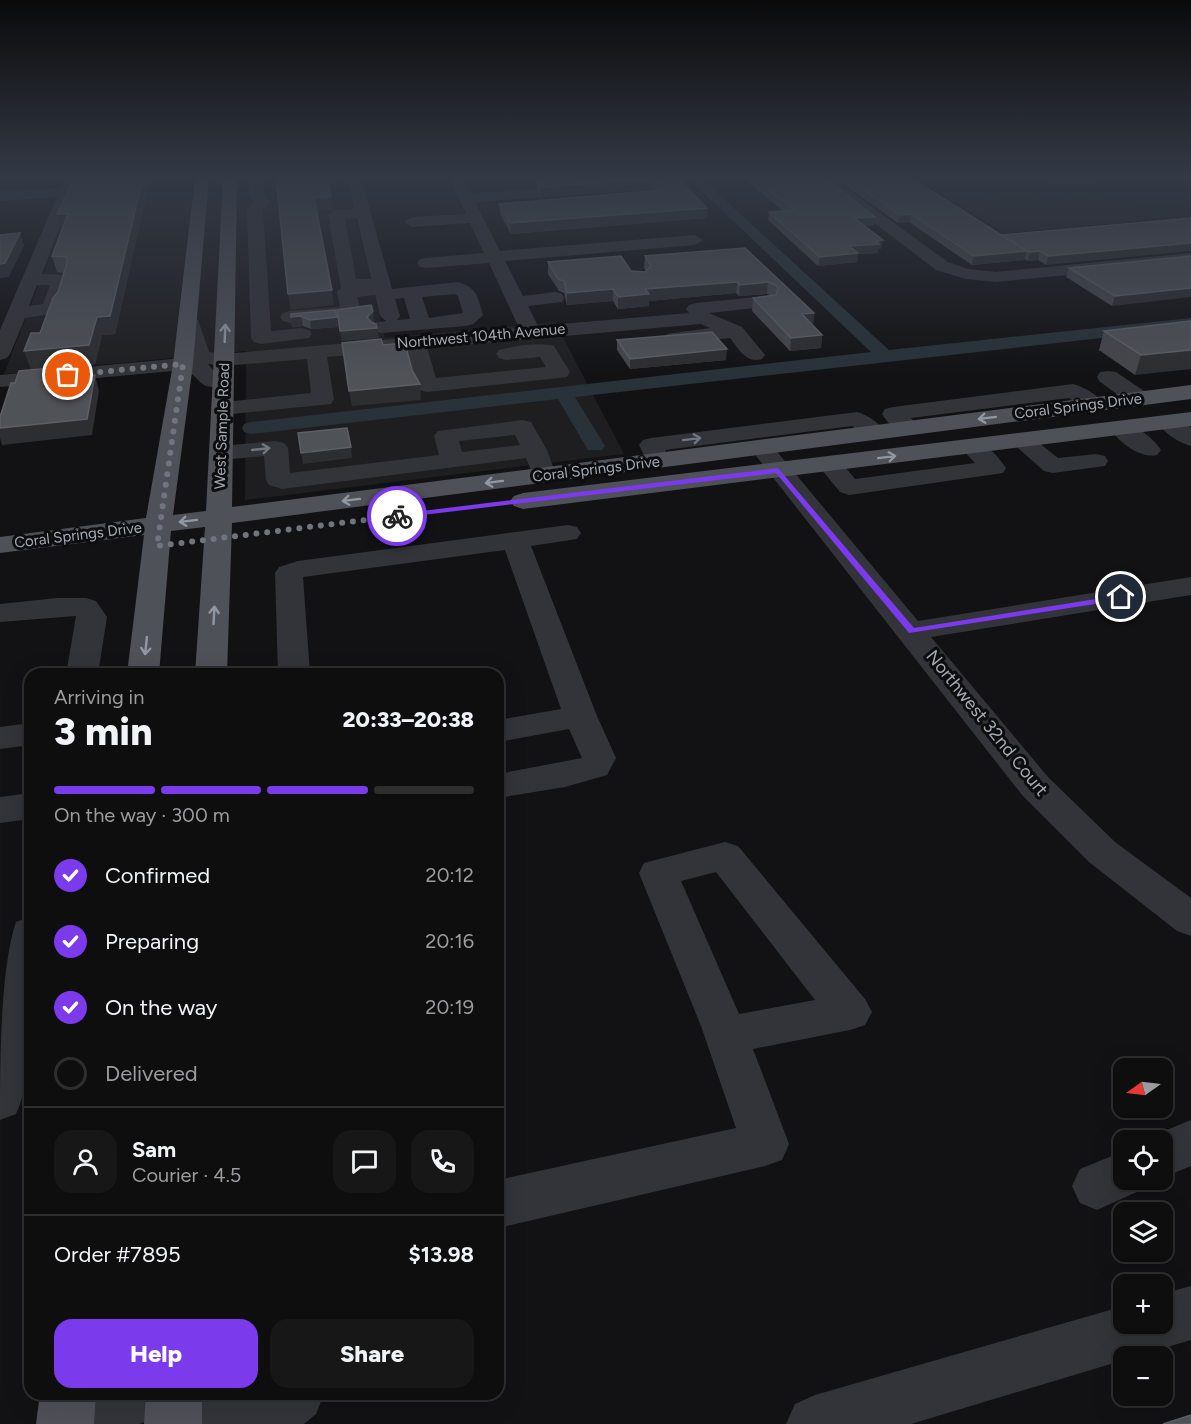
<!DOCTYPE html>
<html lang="en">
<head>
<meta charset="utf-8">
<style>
	body { margin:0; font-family:Figtree,sans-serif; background:#171718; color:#f1f3f6; height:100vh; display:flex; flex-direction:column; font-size:22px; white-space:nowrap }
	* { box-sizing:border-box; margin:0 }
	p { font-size:20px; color:#9b9c9e }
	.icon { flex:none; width:33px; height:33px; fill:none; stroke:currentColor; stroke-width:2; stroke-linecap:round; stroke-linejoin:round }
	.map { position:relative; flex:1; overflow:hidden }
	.drawer { position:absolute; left:24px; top:668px; width:480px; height:732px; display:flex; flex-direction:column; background:#0e0e0f; border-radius:18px; box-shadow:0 6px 24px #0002,0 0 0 2px #2e2e2f }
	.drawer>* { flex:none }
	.needle { width:39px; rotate:256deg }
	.controls { position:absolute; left:1113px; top:1058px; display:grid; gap:12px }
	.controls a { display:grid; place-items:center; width:60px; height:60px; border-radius:12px; background:#0e0e0f; box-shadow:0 6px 24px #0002,0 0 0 2px #2e2e2f; font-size:30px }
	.pin { position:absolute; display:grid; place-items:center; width:51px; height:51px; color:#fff; margin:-26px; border:3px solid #fff; border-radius:50%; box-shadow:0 2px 6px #0007 }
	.courier { position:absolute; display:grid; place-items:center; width:60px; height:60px; margin:-30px; border:4px solid #7c3aed; border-radius:50%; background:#fff; color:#222; box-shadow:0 2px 8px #0007 }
	.summary em { font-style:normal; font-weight:800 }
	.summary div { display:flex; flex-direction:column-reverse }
	.summary { display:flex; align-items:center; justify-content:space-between; height:102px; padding:0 30px }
	h1 { font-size:39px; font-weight:800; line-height:45px }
	.bar { display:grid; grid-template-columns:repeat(4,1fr); gap:9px 6px; align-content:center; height:72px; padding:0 30px }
	.bar i { height:8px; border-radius:4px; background:#2e2e2f }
	.bar .current { background:#7c3aed }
	.bar p { grid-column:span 4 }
	.line { display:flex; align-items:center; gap:15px; padding:0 30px; border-top:2px solid #2e2e2f }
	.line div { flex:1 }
	.round { display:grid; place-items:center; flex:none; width:63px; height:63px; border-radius:18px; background:#171718 }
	ol { padding:0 30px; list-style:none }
	li { display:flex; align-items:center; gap:18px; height:66px }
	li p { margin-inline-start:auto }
	li .icon { padding:6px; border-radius:50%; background:#7c3aed; color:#fff; stroke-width:4 }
	li:last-child { color:#9b9c9e }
	li i { width:33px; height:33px; border:3px solid #2e2e2f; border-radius:50% }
	.cta { display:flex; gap:12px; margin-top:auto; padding:12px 30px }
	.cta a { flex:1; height:69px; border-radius:18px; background:#7c3aed; color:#fff; font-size:24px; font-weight:800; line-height:69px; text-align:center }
	.cta a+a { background:#171718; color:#f1f3f6 }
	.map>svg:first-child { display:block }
	.built { fill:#1e1e21 }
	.green { fill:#1a221b }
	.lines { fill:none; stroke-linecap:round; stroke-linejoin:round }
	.canal { fill:#283238; fill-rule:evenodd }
	.minor { fill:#333439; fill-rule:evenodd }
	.major { fill:#4f5158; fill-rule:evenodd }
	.wall { fill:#45474c }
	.shaded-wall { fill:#2c2e31 }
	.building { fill:#4f5257; stroke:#5c6066; stroke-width:1.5 }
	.oneway { stroke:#9298a2 }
	.oneway2 { stroke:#71757d }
	.route { fill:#7c3aed }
	.done { stroke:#70757d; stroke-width:6; stroke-dasharray:0 10.8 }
	.labels { text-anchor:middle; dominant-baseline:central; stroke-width:6; stroke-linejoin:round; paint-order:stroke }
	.far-street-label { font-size:15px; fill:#a3aab5; stroke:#0d0d0f }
	.street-label { font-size:18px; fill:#a3aab5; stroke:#0d0d0f }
</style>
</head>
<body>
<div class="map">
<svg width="1191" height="1424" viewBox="0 0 1191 1424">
	<rect width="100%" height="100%" fill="#121214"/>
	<!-- built -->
	<g class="built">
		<path d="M80,178H346L385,338L555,322L624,454L245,500L246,351L4,374Z"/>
		<path d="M916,178H1191V216L1004,233Z"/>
	</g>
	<!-- green -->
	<g class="green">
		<path d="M1023,185L1055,202L1009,206L981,188Z"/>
		<path d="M1083,185L1108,198L1077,200L1054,187Z"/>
		<path d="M1160,198L1186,210L1147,213L1122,201Z"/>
	</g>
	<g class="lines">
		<!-- canal -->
		<path class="canal" d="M688,178H701L889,350L1191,318V328L575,397L605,446L602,450H588L558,399L251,434L244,432L242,428L244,424L251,422L871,352Z"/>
		<!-- minor -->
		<g class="minor">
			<path d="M65,178H79L42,274L67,275L70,279L61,309L58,313L25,318L10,354L7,358L0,360V330L57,197L0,201V191L61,188ZM37,285H50L43,304L29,306Z"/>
			<path d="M249,178H263L265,195L271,202L263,210L271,331L302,328L309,330L312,334L309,338L261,344L254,342L251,338L247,209L254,202L249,196Z"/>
			<path d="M347,178H361L392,289L458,282C477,287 478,298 483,315L473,324L466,326L381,333L374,331L371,327L374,323L386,321L380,316L375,295L357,297L361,312L358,316L290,323L283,321L280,317L283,313L290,311L340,307L337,292L341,288L328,215L336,210L354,209ZM357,218L371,279H356L345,219ZM455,294L458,296L463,313L429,318L422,297ZM404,298L410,319L397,320L400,316L395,299Z"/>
			<path d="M449,178H463L471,193L589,187L591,190L589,193L584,194L475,202L500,251L695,235L703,240L695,245L505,261L523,296L555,292L562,294L564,298L562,302L528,306L538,326L689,313L686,309L689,305L696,303L766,296L773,298L775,302L773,306L709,313L742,327L765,355L762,359C746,364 739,349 730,338L674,344L667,342L664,338L667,334L710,328L701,324L427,348L436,378L546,367L540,357L506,360L499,358L496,354L499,350C515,346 538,342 554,346L570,372L567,377L559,378L427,392L419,390L416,385L407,350L327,357L334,399L331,404L222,415L214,413L211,408L214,403L311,393L307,359L224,366L208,364L222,381L219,386C198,391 200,374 183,370L0,387V375L183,358L192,359L178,320L181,316H195L198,320L209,352L224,354L519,328L489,263L426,268L420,267L417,263L420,259L426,258L484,253L470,223L412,227L404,222L412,217L466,214Z"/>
			<path d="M816,178H832L948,262L968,269L996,272L1191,253V263L996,282L966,279L936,270Z"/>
			<path d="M1108,371L1116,372L1147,393L1150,398L1147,403C1129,407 1114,391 1100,382L1097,377L1100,372Z"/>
			<path d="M1073,384C1084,387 1098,395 1104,404L1101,409C1087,412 1080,405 1069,398L911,418L920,428L916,433C901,437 890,427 882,414L885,409L893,407Z"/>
			<path d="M857,412C868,415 879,423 886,432L882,437C869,440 863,435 852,426L665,450L670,460L667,465L658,467L649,465L639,445L643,440L651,438Z"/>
			<path d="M1168,415L1176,417L1191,428V446C1179,443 1164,433 1157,422L1160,417Z"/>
			<path d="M523,420L531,422L547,450L556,475L553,480L544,482L535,480L526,458L282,489L269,485L266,480L264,456L221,460L212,458L209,453L212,448L221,446L276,441L284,443L288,448L290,473L439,455L434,436L438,431ZM515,435L520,445L462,452L459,441Z"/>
			<path d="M1121,421C1135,424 1153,438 1161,450L1157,455C1140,459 1119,442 1109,428L1113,423Z"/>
			<path d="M1021,433L1029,435L1058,458L1096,454L1105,456L1108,461L1105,466L1053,473L1044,471L1009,440L1013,435Z"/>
			<path d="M971,439C985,442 998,456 1006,468L1003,473L849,495L840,492L817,464L820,459C838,454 844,466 855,479L975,463L959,446L963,441Z"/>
			<path d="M761,440L769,442L918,621L1191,577V595L931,637L1048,777L1115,842L1191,898V936L1177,931L1089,862L1022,795L753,452L749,447L753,442Z"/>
			<path d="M568,525L577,527L581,533L577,539L531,546L597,716L616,758L607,775L565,787L498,798V774L582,758L569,729L498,742V720L561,709L505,550L303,577L310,674H278L275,573L279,567L298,561Z"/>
			<path d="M57,598H86L96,601L107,617L98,674H66L76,616L0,622V604Z"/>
			<path d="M30,723V745L0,749V727Z"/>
			<path d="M30,793V819L0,823V797Z"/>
			<path d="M725,842L738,846L865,999L872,1012L865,1025L850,1030L753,1049L789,1144L782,1160L765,1166L498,1228V1180L736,1128L701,1026L639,873L644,863ZM716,872L815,1000L739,1014L681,881Z"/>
			<path d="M30,917C30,972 39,1065 16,1114L0,1120C0,1066 0,969 16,922Z"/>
			<path d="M1191,1120V1166L1162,1178V1140L1145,1139Z"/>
			<path d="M1124,1151V1179H1146L1141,1190L1097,1210L1080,1203L1072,1186L1080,1169Z"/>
			<path d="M1191,1286V1340L1137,1356H1124V1360L911,1424H786L795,1404L815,1395L1124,1306V1323H1162V1294Z"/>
			<path d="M45,1394H174L166,1414L139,1424H42L37,1413Z"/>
			<path d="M217,1394H324L316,1414L304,1424H182L191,1404Z"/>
		</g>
		<!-- major -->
		<g class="major">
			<path d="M195,178H209L193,364L173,515L206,511L223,178H237L232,507L1191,385V399L232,523L227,674H195L205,527L171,531L159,674H127L144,535L0,553V537L146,518L173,364Z"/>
			<path d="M1191,412V426L523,509L514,506L510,501L514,496L523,493Z"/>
			<path d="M40,1394H96L94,1424H36Z"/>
			<path d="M146,1394H202V1424H144Z"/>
		</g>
	</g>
	<!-- wall -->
	<g class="wall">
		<path d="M74,178H150L115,334L102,335L95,364L31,370L40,333L58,292L64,273L57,272L52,256L61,230Z"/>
		<path d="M678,178L707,208V218L511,234L500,214L499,204L658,191L655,189L541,197L537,190L536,180Z"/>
		<path d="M737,178H825L875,217L874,225L864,226L881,249H878V253L858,254L857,262L818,266L768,220L769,212L783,211L747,181H741Z"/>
		<path d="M835,178H911L1001,235L1191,218L1046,265L1038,260L1028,261L1025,259L1024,260L972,265L909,222L898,223Z"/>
		<path d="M1043,178H1149L1056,185Z"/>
		<path d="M745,248L814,313L813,325L822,335L821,348L790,351L752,311L753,298L772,296L767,294L739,296L736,293L649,301V306L618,309L613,301L567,305L564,293L559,291L548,274V262L645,272L646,271L644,268L645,256Z"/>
		<path d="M1191,256L1112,306L1066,277L1069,268Z"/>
		<path d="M335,310L338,327L311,329L303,326L292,327L291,314Z"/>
		<path d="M1191,321L1135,375L1099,350L1104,331Z"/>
		<path d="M617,340L726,360L630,369L617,350Z"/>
	</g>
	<!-- shaded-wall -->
	<g class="shaded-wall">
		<path d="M143,178H150L115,334L102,335L95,364L31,370L24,351L97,317Z"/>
		<rect x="741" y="178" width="6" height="3"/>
		<path d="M1058,178H1149L1056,185Z"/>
		<path d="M655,179V189L541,197V187Z"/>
		<path d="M331,196L333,209L316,212L314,198Z"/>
		<path d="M707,208V218L511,234L510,223Z"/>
		<path d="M57,214H68L61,230Z"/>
		<path d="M911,214L909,222L898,223L900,215Z"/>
		<path d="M875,217L874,225L853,227L854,218Z"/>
		<path d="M20,233L24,246L9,277L0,278V264Z"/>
		<path d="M883,240L881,249H878V253L858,254L857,262L818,266L820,257L849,246Z"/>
		<path d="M1191,243V251L1046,265L1048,256Z"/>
		<path d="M1027,251L1024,260L972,265L974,256Z"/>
		<path d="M1040,251L1038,260L1028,261L1030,252Z"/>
		<path d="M737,282L736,293L649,301V306L618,309V297L645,289Z"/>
		<path d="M768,282L767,294L739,296L740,285Z"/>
		<path d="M1191,288V297L1112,306L1115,296Z"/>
		<path d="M613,289V301L567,305V293Z"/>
		<path d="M332,290L334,305L291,310L288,294Z"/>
		<path d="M373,311L374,321L369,327L367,317Z"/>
		<path d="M814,313L813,325L802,314Z"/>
		<path d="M301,316L303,326L292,327L291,317Z"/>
		<path d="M337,317L338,327L311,329L310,320Z"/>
		<path d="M377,328L379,338L342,341L340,331Z"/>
		<path d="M822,335L821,348L790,351L791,338Z"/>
		<path d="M727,349L726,360L630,369V359Z"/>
		<path d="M1191,350V369L1135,375L1141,355Z"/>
		<path d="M86,365L91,381L83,376Z"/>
		<path d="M95,375L99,391L92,435L2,445L0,438V428Z"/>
		<path d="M420,384L421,400L352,406L349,391Z"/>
		<path d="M351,447L352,458L303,464L301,453Z"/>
	</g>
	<!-- building -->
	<g class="building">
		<path d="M74,178H143L110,316L97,317L89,345L24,351L31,333H40L53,298L58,292L67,263V257L52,256L68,214H57Z"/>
		<path d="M276,178H328L331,196L314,198L332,290L288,294Z"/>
		<path d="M541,178H678L707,208L510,223L499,204L662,190L666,186L655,179L541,187L536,180Z"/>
		<path d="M754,178H825L875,217L854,218L883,240L876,241L879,244L849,246L858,253L820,257L769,212L794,210Z"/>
		<path d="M847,178H911L1027,251L974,256L911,214L900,215Z"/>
		<path d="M1191,218V243L1048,256L1040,251L1030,252L1001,235Z"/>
		<path d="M20,233L5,263L0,264V235Z"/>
		<path d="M745,248L814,313L802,314L822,335L791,338L753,298L776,295L778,289L776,285L768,282L740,285L737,282L645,289L649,294L618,297L613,289L567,293L564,281L558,279L548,262L621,256L631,271L645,272L651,266L645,256Z"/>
		<path d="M1191,256V288L1115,296L1069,268Z"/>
		<path d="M371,305L373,311L367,317L371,322L376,324L377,328L340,331L337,310Z"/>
		<path d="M335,310L337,317L310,320L301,316L291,317V314Z"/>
		<path d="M1191,321V350L1141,355L1104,331Z"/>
		<path d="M712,332L727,349L630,359L617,340Z"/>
		<path d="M381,339L383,345L405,343L412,370L420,384L349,391L342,343Z"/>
		<path d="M86,365L83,376L95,375L87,419L0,428V417L11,383H15L19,371Z"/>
		<path d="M347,428L351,447L301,453L298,433Z"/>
		<path d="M1191,1415V1424H1163Z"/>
	</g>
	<!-- one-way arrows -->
	<defs><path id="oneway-shaft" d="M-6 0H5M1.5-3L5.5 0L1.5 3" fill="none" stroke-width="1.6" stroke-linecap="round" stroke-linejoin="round" transform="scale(1.5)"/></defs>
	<g class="oneway">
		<use href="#oneway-shaft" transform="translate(225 333) rotate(-88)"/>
		<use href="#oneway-shaft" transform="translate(987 418) rotate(173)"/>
		<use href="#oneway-shaft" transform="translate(887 457) rotate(-7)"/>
		<use href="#oneway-shaft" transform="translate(494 482) rotate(173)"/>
		<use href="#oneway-shaft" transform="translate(351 500) rotate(173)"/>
		<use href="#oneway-shaft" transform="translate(188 521) rotate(173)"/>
		<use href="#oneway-shaft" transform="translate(214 615) rotate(-87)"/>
		<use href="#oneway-shaft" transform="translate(146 646) rotate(96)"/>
	</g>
	<g class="oneway2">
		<use href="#oneway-shaft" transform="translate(692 439) rotate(-7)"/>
		<use href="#oneway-shaft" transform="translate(261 449) rotate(-6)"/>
	</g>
	<!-- sky -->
	<linearGradient id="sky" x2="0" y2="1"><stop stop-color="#0a0a0b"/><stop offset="0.47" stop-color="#333945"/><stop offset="1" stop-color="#333945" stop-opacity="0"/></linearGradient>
	<rect width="1191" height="377" fill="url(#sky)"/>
	<!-- route -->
	<path class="route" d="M778,468L914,628L1121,595L1126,597L1121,600L909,633L776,473L397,518L393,516L397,514Z"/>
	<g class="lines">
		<!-- done -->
		<path class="done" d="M68,375L183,364L157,546L397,516"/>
	</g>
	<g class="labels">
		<!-- far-street labels -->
		<g class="far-street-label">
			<text transform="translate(481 336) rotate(-5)">Northwest 104th Avenue</text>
			<text transform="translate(1078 406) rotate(-7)">Coral Springs Drive</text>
			<text transform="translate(222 426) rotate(-88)">West Sample Road</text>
			<text transform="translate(596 469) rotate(-7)">Coral Springs Drive</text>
			<text transform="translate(78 535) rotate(-7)">Coral Springs Drive</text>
		</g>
		<!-- street labels -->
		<g class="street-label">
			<text transform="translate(987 723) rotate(51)">Northwest 32nd Court</text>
		</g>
	</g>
</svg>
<div class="controls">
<a><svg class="needle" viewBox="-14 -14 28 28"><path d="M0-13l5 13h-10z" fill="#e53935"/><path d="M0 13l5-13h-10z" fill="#9b9c9e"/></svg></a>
<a><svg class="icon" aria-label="locate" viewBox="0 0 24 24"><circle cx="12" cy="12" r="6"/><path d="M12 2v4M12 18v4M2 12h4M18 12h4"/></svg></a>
<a><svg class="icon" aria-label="layers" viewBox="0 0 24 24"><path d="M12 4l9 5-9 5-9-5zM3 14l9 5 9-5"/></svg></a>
<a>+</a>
<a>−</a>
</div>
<div class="pin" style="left:68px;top:375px;background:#ea580c"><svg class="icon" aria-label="bag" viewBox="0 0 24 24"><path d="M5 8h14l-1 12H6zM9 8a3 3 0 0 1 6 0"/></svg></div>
<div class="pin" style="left:1121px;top:597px;background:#1f2937"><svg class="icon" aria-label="home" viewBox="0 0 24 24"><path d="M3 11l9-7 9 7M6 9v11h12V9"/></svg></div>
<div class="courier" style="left:397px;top:516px"><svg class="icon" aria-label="bike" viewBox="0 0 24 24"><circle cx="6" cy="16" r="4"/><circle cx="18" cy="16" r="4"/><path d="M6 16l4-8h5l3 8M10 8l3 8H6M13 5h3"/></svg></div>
<section class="drawer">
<div class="summary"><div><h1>3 min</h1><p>Arriving in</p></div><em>20:33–20:38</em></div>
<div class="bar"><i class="current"></i><i class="current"></i><i class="current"></i><i></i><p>On the way · 300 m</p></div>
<ol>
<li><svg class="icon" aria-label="check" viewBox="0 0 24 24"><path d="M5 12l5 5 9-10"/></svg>Confirmed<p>20:12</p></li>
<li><svg class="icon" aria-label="check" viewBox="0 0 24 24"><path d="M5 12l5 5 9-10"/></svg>Preparing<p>20:16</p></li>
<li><svg class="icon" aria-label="check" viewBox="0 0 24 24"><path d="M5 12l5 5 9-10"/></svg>On the way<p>20:19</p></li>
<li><i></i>Delivered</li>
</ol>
<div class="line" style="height:108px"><a class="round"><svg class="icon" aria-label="person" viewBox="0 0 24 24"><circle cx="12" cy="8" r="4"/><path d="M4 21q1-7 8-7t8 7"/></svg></a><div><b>Sam</b><p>Courier · 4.5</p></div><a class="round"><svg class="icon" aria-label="chat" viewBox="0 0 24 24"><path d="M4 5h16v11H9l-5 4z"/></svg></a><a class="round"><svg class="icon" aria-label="phone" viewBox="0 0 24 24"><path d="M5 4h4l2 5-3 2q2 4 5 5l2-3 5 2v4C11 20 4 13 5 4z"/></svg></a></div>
<div class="line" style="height:78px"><div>Order #7895</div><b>$13.98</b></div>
<div class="cta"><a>Help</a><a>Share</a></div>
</section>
</div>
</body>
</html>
